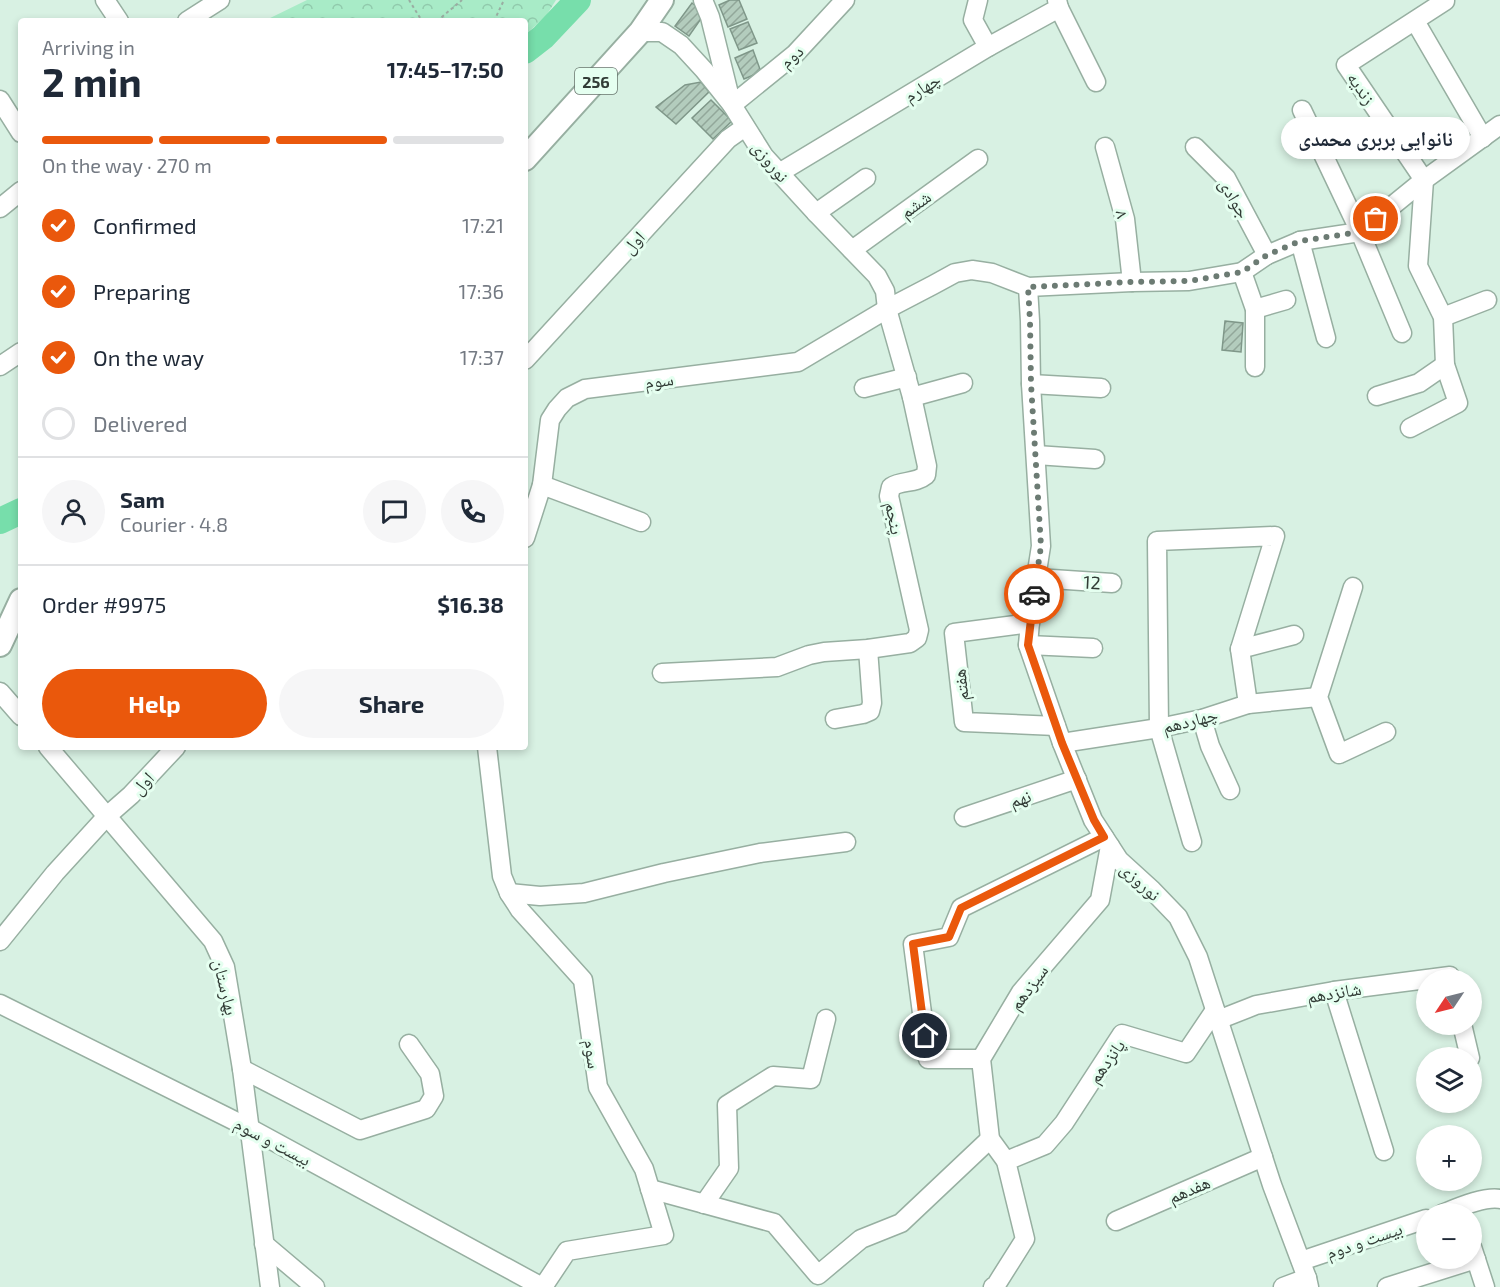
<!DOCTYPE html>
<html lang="en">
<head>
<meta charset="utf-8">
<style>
	body { margin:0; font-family:"Exo 2","Noto Naskh Arabic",sans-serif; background:#f6f6f7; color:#1f2937; height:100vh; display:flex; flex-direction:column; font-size:22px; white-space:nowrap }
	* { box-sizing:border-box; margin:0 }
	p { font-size:20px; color:#747a83 }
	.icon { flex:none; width:33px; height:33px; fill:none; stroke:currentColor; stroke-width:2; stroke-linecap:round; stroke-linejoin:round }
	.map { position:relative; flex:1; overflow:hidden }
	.sheet { position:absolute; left:18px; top:18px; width:510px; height:732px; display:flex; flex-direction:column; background:#fff; border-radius:6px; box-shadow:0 3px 9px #0003 }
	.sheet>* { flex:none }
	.needle { width:39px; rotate:235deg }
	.tools { position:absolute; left:1416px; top:969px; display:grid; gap:12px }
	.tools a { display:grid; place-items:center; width:66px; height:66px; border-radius:50%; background:#fff; box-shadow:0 3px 9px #0003; font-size:30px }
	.pin { position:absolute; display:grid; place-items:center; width:51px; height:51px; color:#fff; margin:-26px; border:3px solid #fff; border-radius:50%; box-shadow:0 2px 6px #0007 }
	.courier { position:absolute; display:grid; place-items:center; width:60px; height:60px; margin:-30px; border:4px solid #ea580c; border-radius:50%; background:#fff; color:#222; box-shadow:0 2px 8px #0007 }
	.bubble { position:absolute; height:42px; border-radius:21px; background:#fff; box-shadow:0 3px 9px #0003; font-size:20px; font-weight:700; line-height:42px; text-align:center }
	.overview em { font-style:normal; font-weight:700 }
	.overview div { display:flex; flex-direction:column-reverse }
	.overview { display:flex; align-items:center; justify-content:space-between; height:102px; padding:0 24px }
	h1 { font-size:39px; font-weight:700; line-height:45px }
	.bar { display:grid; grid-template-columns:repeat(4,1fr); gap:9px 6px; align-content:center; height:72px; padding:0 24px }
	.bar i { height:8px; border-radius:4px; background:#e0e1e3 }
	.bar .current { background:#ea580c }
	.bar p { grid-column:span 4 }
	.line { display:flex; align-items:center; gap:15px; padding:0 24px; border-top:2px solid #e0e1e3 }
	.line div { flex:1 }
	.round { display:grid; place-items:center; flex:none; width:63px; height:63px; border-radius:32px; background:#f6f6f7 }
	ol { padding:0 24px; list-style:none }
	li { display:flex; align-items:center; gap:18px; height:66px }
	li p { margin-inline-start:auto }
	li .icon { padding:6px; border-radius:50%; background:#ea580c; color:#fff; stroke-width:4 }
	li:last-child { color:#747a83 }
	li i { width:33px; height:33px; border:3px solid #e0e1e3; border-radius:50% }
	.action { display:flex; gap:12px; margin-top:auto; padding:12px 24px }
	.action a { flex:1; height:69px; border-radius:36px; background:#ea580c; color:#fff; font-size:24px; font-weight:700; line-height:69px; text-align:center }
	.action a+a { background:#f6f6f7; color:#1f2937 }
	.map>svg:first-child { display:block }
	.forest { fill:url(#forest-crowns) }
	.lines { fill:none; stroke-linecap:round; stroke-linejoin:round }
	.river { stroke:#77deab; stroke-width:26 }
	.building { fill:url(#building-hatch); stroke:#7f9789; stroke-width:1.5 }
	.minor-casing { stroke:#97afa1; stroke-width:21 }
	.major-casing { stroke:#97afa1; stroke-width:26 }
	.path { stroke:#9aada2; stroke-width:2; stroke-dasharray:3 3; stroke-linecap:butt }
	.minor { stroke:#fff; stroke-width:18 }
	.major { stroke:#fff; stroke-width:22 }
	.done { stroke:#6c7b73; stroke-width:6; stroke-dasharray:0 10.8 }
	.route { stroke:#ea580c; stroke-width:8 }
	.labels { text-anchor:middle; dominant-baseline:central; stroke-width:6; stroke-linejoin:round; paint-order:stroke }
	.shield { fill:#e5fff0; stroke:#68766e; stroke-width:1.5 }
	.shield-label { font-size:16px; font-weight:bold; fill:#323c36 }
	.street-label { font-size:18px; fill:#323c36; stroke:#e5fff0 }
</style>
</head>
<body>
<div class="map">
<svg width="1500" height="1287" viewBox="0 0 1500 1287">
	<defs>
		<pattern id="forest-crowns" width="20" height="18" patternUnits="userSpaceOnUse" patternTransform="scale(1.5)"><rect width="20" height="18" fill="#a8ebc7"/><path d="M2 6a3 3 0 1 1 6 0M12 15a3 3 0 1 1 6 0" fill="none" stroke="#91caac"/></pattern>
		<pattern id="building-hatch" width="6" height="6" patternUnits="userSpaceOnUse" patternTransform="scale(1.5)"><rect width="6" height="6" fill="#b3ccbd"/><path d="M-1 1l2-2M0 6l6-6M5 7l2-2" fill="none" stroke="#92a79a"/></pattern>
	</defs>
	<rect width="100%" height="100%" fill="#d8f1e3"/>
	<!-- forest -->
	<path class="forest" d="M307,0H556L546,16L525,35V21H264Z"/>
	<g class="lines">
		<!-- river -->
		<g class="river">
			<path d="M525,51L543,37L578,0"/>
			<path d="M0,521L21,511"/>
		</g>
	</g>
	<!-- building -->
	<g class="building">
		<path d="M730,0H739L747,19L728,27L719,5Z"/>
		<path d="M692,3L705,13L689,36L675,26Z"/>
		<path d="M748,22L757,43L739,50L730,29Z"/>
		<path d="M753,50L761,72L744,79L735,58Z"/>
		<path d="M701,82L709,92L676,124L656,107L685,85Z"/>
		<path d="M711,100L732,121L713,139L692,118Z"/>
		<path d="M1225,321L1243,323L1241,352L1222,350Z"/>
	</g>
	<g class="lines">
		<!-- minor casing -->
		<g class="minor-casing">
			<g id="minor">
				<path d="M105,0L119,21"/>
				<path d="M703,0L710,17L730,98"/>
				<path d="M978,0L973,20L988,47"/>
				<path d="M1059,8L1096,82"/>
				<path d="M187,21L220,0"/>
				<path d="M1415,21L1483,138"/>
				<path d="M640,32H662L681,45L704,70L732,105L764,156L816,213L877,276L885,291L887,309L912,397L927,466L926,475C915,484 902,480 891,487L889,496L919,630L917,638L910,643L868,649L824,652L809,655L777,667L662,673"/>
				<path d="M0,100L21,133"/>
				<path d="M732,105L795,54L845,0"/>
				<path d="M1302,110L1360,232L1402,333"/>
				<path d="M1105,147L1125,219L1132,282"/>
				<path d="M1195,147L1226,178L1267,255"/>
				<path d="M779,173L988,47L1059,8L1057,0"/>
				<path d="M0,208L21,191"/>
				<path d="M816,213L866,178"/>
				<path d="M1300,241L1326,338"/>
				<path d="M852,250L978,159"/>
				<path d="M1242,272L1255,309V367"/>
				<path d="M1028,287L1030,321L1031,384L1041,546L1031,610L1028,645L1062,743L1093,820L1119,860L1152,890L1178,917L1198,957L1272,1185L1307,1278L1309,1287"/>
				<path d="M1255,309L1286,300"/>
				<path d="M1443,317L1487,300"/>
				<path d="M525,360L728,139L745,127"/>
				<path d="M0,366L21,352"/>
				<path d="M1031,384L1101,388"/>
				<path d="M864,388L907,377"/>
				<path d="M1377,396L1419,383L1445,365"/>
				<path d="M912,397L963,383"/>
				<path d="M1410,428L1458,403L1445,365L1443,317L1418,266L1424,180L1346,65L1445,1V0"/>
				<path d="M1036,455L1095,459"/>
				<path d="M542,485L641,522"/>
				<path d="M525,538L542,485L550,420L557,409L567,398L585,389L798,362L887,309L933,285L955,273L972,270L992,273L1028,287L1132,282L1189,281L1242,272L1267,255L1300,241L1360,232L1424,180L1500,125"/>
				<path d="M1037,578L1112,583"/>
				<path d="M1353,587L1318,697L1339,754L1386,732"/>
				<path d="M1030,623L954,633L964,722L1056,726"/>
				<path d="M1028,645L1093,648"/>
				<path d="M1240,649L1294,635"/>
				<path d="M0,692L21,716"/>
				<path d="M835,719L863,714L870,711L872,703L868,649"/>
				<path d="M1202,719L1210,746L1230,790"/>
				<path d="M1062,743L1159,728L1202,719L1248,704L1318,697"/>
				<path d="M48,747L213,941L225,967L242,1069L270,1287"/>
				<path d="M487,747L502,876L509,893L520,910L583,980L598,1087L644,1169L664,1235L567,1251L543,1287"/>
				<path d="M964,817L1077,779"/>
				<path d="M1192,842L1159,728L1157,541L1275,536L1240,649L1248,704"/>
				<path d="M509,893L540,896L584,893L664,873L760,853L846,842"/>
				<path d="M0,941L55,873L107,816L131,795L176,747"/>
				<path d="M1334,991L1384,1151"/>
				<path d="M0,1004L251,1129L542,1287"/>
				<path d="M1218,1020L1256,1005L1334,991L1450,976V980"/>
				<path d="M1462,1024L1470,1058"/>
				<path d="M981,1059H928L913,944L949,937L961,908L1104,837"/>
				<path d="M242,1069L360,1130L426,1109L434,1096L430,1074L409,1044"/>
				<path d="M1006,1161L1045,1145L1064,1123L1122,1034L1186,1053L1215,1010"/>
				<path d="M650,1189L774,1223L818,1275L861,1239L901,1223L990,1139"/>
				<path d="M704,1204L729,1168L727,1105L773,1076L811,1079L826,1019"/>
				<path d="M1442,1214C1457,1208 1484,1196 1500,1199"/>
				<path d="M1116,1221L1263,1157"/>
				<path d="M264,1244L315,1287"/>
				<path d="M1472,1247L1485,1287"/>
				<path d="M1301,1261L1426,1219"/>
				<path d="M993,1287L996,1285L1025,1239L1006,1161L990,1139L981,1059L1021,992L1100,900L1110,846"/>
				<path d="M1283,1287L1307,1278"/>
				<path d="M1387,1287L1476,1259"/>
			</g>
		</g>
		<!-- major casing -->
		<g class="major-casing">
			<g id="major">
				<path d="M525,159L640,32L662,0"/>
				<path d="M0,645L21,600"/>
			</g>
		</g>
		<!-- path -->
		<g class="path">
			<path d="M409,0L422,21"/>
			<path d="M437,21L462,0"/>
			<path d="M494,21L504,0"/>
		</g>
		<!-- minor -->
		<use href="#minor" class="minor"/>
		<!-- major -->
		<use href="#major" class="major"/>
	</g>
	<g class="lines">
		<!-- done -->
		<path class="done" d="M1034,594L1041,546L1031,384L1030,321L1028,287L1132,282L1189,281L1242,272L1267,255L1300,241L1360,232L1376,219"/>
		<!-- route -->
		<path class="route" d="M925,1036L913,944L949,937L961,908L1104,837L1094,820L1062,743L1028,645L1034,594"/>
	</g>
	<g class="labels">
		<!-- shield labels -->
		<rect class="shield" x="575" y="68" width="42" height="26" rx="4.5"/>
		<g class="shield-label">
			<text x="596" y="81">256</text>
		</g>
		<!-- street labels -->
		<g class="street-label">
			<text transform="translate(791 56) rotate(-42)">دوم</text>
			<text transform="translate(922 87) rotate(-31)">چهارم</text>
			<text transform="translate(1362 88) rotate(56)">زندیه</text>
			<text transform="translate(771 161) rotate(51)">نوروزی</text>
			<text transform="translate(1235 198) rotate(60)">جوادی</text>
			<text transform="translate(915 204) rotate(-36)">ششم</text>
			<text transform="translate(1123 214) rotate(77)">۸</text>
			<text transform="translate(633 242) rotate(-48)">اول</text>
			<text transform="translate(659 380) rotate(-7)">سوم</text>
			<text transform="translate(895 518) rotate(79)">پنجم</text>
			<text transform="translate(1092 582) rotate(3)">12</text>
			<text transform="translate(960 685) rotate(-96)">هفتم</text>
			<text transform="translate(1190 720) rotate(-14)">چهاردهم</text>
			<text transform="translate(142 783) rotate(-47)">اول</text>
			<text transform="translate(1020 798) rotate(-19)">نهم</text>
			<text transform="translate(1141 881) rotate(43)">نوروزی</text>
			<text transform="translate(226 987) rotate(77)">بهارستان</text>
			<text transform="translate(1028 987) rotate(-53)">سیزدهم</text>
			<text transform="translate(1334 992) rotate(-9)">شانزدهم</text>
			<text transform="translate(593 1054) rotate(82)">سوم</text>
			<text transform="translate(1106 1061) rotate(-54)">پانزدهم</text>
			<text transform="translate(273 1141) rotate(28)">بیست و سوم</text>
			<text transform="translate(1189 1189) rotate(-23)">هفدهم</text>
			<text transform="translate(1364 1240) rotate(-19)">بیست و دوم</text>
		</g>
	</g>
</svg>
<div class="tools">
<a><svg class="needle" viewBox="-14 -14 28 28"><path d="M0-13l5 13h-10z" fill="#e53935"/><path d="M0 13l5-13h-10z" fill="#747a83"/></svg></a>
<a><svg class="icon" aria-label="layers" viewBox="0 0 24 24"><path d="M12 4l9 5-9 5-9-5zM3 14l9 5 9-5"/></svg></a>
<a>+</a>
<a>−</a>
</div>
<div class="pin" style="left:1376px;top:219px;background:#ea580c"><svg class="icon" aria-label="bag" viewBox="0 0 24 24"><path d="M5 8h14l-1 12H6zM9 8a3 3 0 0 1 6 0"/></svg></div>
<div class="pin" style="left:925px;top:1036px;background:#1f2937"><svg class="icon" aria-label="home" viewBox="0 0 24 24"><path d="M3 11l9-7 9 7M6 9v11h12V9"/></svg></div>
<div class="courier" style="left:1034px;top:594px"><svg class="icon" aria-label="car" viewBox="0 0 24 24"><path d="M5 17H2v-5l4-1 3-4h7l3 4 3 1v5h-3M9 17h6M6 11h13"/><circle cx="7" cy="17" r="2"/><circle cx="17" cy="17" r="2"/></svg></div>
<div class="bubble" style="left:1281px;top:117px;width:189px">نانوایی بربری محمدی</div>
<section class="sheet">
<div class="overview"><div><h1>2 min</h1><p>Arriving in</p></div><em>17:45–17:50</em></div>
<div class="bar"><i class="current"></i><i class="current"></i><i class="current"></i><i></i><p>On the way · 270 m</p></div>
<ol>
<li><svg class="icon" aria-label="check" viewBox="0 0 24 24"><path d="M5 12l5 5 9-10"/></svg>Confirmed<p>17:21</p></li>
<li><svg class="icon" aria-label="check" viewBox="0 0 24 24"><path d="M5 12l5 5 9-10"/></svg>Preparing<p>17:36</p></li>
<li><svg class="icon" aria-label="check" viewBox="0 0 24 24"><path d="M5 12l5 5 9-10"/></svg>On the way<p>17:37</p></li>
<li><i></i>Delivered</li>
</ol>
<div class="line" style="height:108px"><a class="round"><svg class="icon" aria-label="person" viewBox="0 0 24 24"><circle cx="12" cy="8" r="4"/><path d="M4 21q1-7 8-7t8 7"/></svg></a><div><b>Sam</b><p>Courier · 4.8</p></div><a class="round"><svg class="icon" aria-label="chat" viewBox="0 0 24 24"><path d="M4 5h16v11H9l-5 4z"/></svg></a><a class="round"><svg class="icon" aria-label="phone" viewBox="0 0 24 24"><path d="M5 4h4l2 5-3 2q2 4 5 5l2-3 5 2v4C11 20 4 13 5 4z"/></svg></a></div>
<div class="line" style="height:78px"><div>Order #9975</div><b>$16.38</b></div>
<div class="action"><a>Help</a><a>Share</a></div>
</section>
</div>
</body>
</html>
